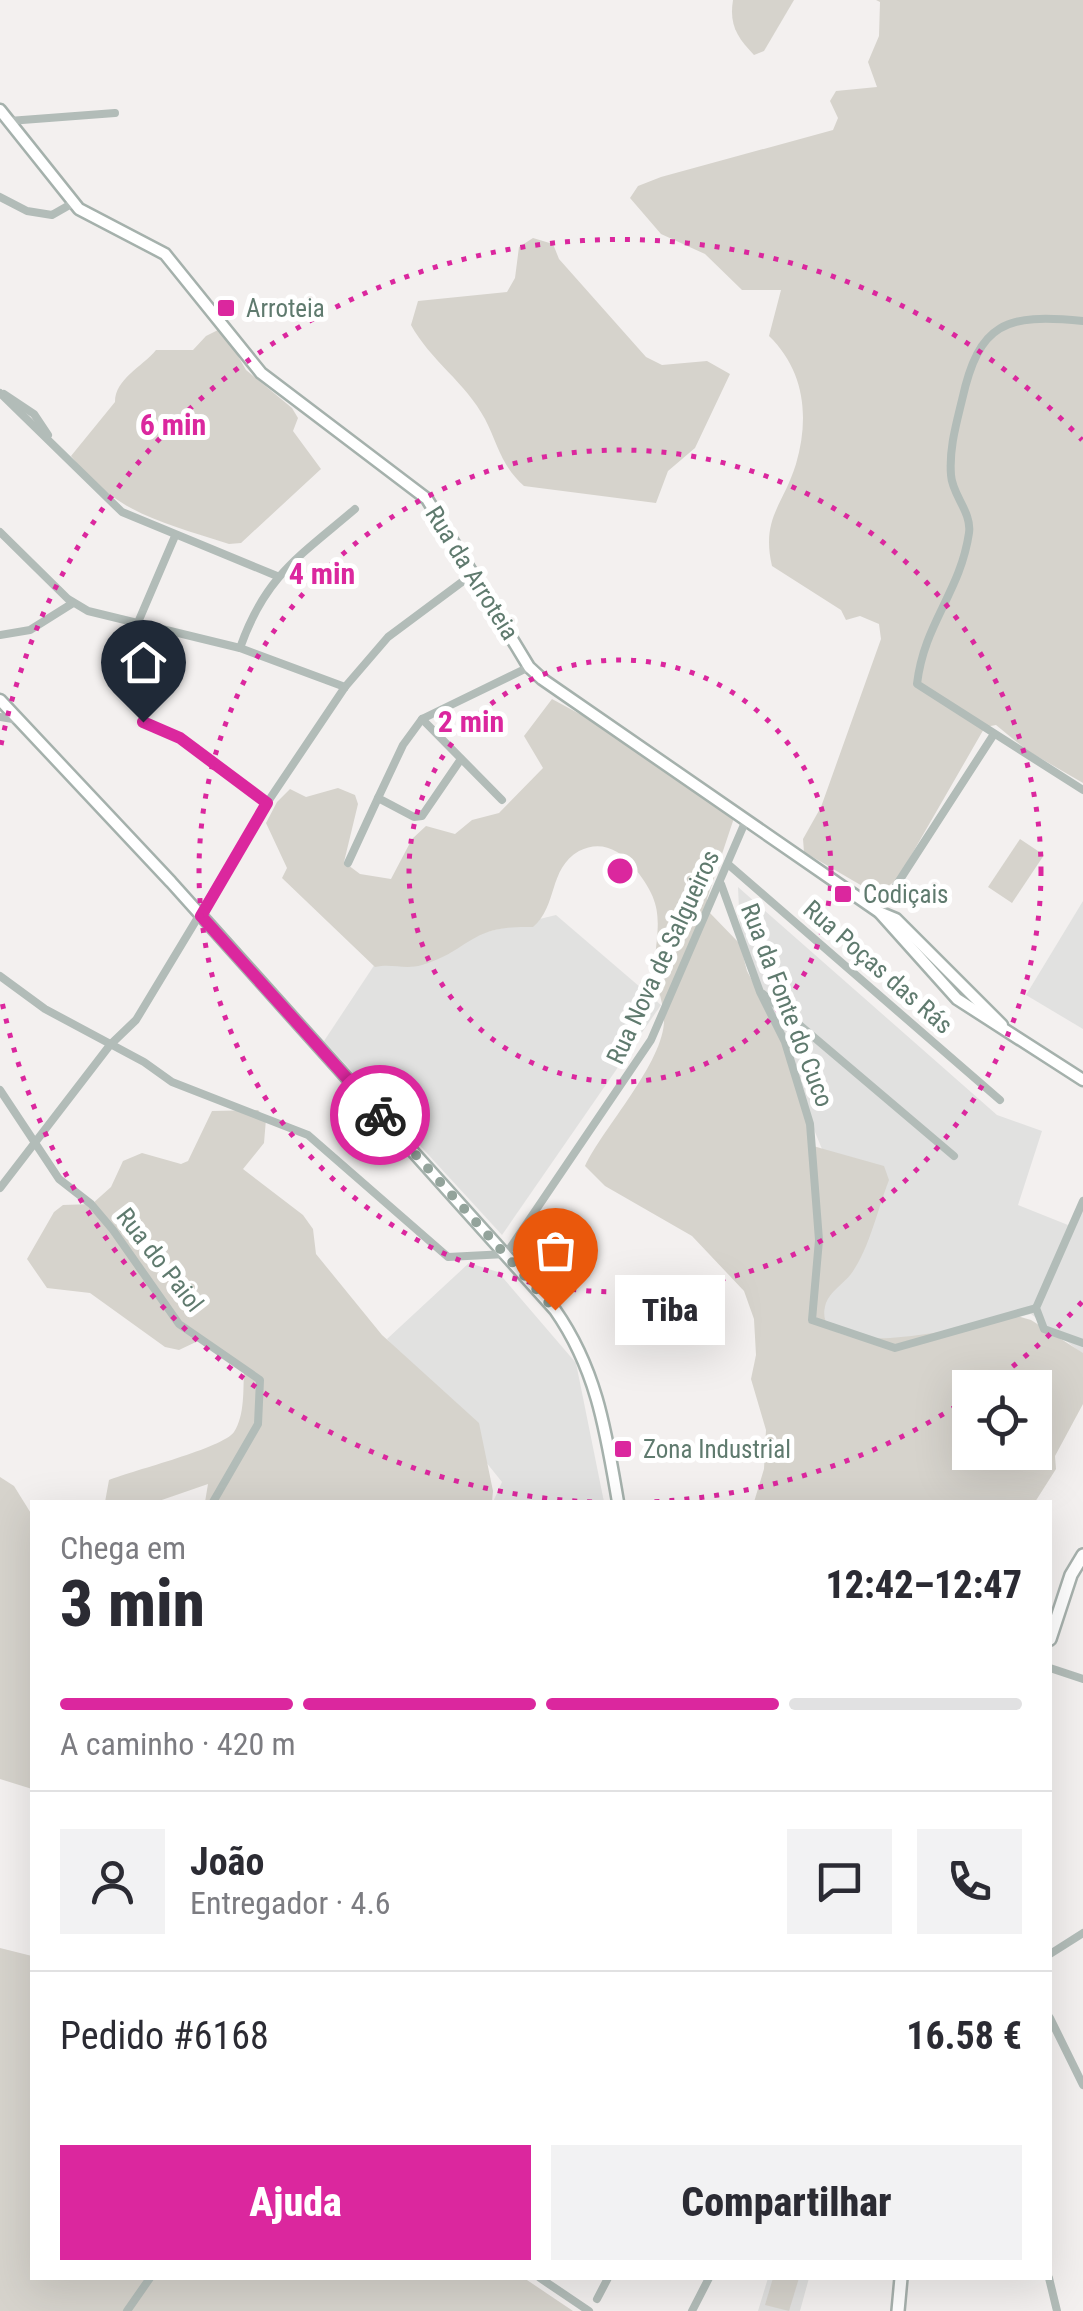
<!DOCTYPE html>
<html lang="pt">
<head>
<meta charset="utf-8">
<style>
	body { margin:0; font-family:"Roboto Condensed",sans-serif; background:#f2f2f3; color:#2b2b33; height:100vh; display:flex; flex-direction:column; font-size:38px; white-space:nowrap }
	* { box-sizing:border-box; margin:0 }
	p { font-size:32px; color:#7c7c81 }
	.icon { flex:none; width:55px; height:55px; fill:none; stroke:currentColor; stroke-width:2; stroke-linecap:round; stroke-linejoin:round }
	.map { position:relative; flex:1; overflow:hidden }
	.panel { position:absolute; left:30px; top:1500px; width:1022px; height:780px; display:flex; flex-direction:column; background:#fff; border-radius:0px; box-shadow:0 10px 40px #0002 }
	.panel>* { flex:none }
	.controls { position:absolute; left:952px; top:1370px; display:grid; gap:20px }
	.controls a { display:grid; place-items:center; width:100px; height:100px; border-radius:0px; background:#fff; box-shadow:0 10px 40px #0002; font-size:50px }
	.pin { position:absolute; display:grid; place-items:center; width:85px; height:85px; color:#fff; margin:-102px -42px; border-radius:50% 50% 50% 0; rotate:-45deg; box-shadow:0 0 10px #0007 }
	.pin .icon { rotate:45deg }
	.courier { position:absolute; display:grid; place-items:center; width:100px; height:100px; margin:-50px; border:8px solid #db279e; border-radius:50%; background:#fff; color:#222; box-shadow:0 2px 12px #0007 }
	.bubble { position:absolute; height:70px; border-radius:0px; background:#fff; box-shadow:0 10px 40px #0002; font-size:32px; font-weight:800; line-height:70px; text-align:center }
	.head em { font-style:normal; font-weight:800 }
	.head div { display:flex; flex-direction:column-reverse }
	.head { display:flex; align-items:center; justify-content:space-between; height:170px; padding:0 30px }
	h1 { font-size:65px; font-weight:800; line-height:75px }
	.bar { display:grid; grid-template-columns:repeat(4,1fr); gap:15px 10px; align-content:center; height:120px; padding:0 30px }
	.bar i { height:12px; border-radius:8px; background:#e1e1e2 }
	.bar .on { background:#db279e }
	.bar p { grid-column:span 4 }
	.line { display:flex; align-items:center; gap:25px; padding:0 30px; border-top:2px solid #e1e1e2 }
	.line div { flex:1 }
	.round { display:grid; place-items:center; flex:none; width:105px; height:105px; border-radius:0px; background:#f2f2f3 }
	.cta { display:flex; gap:20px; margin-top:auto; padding:20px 30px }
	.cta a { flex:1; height:115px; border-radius:0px; background:#db279e; color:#fff; font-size:40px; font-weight:800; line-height:115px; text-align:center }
	.cta a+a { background:#f2f2f3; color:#2b2b33 }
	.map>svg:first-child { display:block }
	.built { fill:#e1e1e0 }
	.green { fill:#d6d3cc; fill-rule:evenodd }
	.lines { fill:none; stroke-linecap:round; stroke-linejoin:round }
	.secondary-casing { stroke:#a5b1ac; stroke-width:15 }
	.primary-casing { stroke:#a7b1ad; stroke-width:16 }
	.street { stroke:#b2bcb8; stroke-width:8 }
	.secondary { stroke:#fff; stroke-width:10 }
	.primary { stroke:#fff; stroke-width:11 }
	.done { stroke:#93a39b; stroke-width:10; stroke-dasharray:0 18 }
	.route { stroke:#db279e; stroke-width:12 }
	.ring { fill:none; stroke:#db279e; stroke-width:5; stroke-dasharray:5 10 }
	.poi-dot { fill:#db279e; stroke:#fff; stroke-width:4 }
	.labels { text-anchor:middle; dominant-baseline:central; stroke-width:10; stroke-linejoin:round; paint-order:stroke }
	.poi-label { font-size:25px; fill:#5f7a6e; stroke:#fff; text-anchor:start }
	.street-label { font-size:25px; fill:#5f7a6e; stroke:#fff }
	.centre { fill:#db279e; stroke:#fff; stroke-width:5 }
	.ring-label { font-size:30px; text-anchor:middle; font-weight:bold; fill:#db279e; stroke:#fff; stroke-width:10; stroke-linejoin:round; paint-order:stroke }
</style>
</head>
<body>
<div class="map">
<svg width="1083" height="2311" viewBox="0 0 1083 2311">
	<rect width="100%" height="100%" fill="#f3f0ef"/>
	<!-- built -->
	<g class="built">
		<path d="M738,887L997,1115L1042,1131L1018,1205L1068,1225L1083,1203V1354L1031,1314L886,1351L814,1328L822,1149L741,953Z"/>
		<path d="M1083,901V1029L1026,995Z"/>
		<path d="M556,915L661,1005L502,1235L324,1041L379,958Z"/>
		<path d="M469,1263L498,1272L576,1363L604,1502H493L502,1482L387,1339Z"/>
		<path d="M768,2278H809L800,2311H758Z"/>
	</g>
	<!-- green -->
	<g class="green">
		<path d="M733,0H794L764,51L754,55C737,37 729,25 733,0Z"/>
		<path d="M876,0H1083V783L1028,751L996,725L985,727L897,880L876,894L804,852L803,839L821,807L881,639L879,624L860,616L846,620L841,610L772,566C761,518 783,506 796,464C810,416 804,370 769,336L781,290H742L705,254L661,234L630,198L638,186L661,177L833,130L838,118L830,101L836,91L877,87L868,62L879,36L880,2Z"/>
		<path d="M533,238L553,244L559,259L646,357L662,365L707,361L730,374L695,448L668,471L656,503L524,486C501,466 498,444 485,419C466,383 430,360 411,325L418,301L507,292L515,278L519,247Z"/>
		<path d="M222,328L246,370L292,408L298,418L293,431L321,469L241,543L229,544C162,522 116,514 71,456L115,402C115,379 142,367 156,350H193L206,336Z"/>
		<path d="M552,699L600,725L735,815L707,899L710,913L740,944L747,971L773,1020L797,1081L813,1146L884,1166L889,1180C878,1208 869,1250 851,1274C844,1283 830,1292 826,1303C804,1371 991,1321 1017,1316L1031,1320L1083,1353V1404L1055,1456L1056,1469L1035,1502H754L764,1469L766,1430L751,1379L756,1355L754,1319L744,1291L692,1236L605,1186L585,1166C603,1128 666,1060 664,1018C663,998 653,979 655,957C660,914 661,901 633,866C619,849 600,840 579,851C548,869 558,906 533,927C468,925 472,950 422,965C404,970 392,963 375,967L282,878L287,868L266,823L277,802L290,789L306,797L338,788L355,795L358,804L344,862L360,874L391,879L412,839L426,826L455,834L472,820L499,813L543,768L524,736ZM970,1388H1035V1452H970Z"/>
		<path d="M1020,839L1044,855L1012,903L988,887Z"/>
		<path d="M258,1110L266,1119L264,1143L243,1169L303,1215L313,1229L316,1254L382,1335L479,1423L493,1491L492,1502H205L208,1484L156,1502H105L109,1480C134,1470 223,1448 234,1432C245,1415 243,1389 244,1370L198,1341L179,1350L165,1347L90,1293L47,1288L27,1259L54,1212L63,1205L92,1204L111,1187L123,1161L142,1153L181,1164L188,1161L212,1111Z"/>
		<path d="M0,1477L14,1486L32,1515V1789L0,1779Z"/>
		<path d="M0,1948L32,1956V2278H524L573,2311H0Z"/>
		<path d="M773,2278H799L789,2311L765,2305Z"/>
	</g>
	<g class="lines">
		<!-- secondary casing -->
		<g class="secondary-casing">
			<g id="secondary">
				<path d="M0,110L79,209L165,254L261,373L427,499L529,667L542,679L879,912L896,919L1002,1025"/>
				<path d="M0,700L171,882L555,1310C597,1370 606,1432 618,1502"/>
				<path d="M880,913L957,999L1083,1080"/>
			</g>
		</g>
		<!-- primary casing -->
		<g class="primary-casing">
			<g id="primary">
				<path d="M1050,1639L1071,1575L1083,1555"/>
				<path d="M898,2311L901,2278"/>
			</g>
		</g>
		<!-- street -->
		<g class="street">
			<path d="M9,121L115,113"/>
			<path d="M0,197L27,211L52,215L73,203"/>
			<path d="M1083,321C1005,313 979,323 962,400C956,425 949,449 951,475C952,495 972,512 969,533C960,593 924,623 917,684L1083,790"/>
			<path d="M0,393L122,512L277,576"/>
			<path d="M4,394L34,414L48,435"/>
			<path d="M0,532L68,599L88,611L240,648L345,687"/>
			<path d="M139,620L175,536"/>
			<path d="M0,635L30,630L73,603"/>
			<path d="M240,648C265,576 300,556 355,509"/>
			<path d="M0,717L19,720"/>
			<path d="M422,719L502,800"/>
			<path d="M143,722L179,737L267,803"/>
			<path d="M461,759L422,816L414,817L378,798L403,745L422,719L529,667"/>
			<path d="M348,863L378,798"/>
			<path d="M729,865L1000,1100"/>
			<path d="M721,884L760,992L785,1042L810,1124L819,1240L812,1320L895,1348L1036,1308"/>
			<path d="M879,912L994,734"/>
			<path d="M0,976L45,1009L144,1062L172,1082L308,1135L448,1257L506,1254L651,1040L746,820"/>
			<path d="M763,994L954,1156"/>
			<path d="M0,1090L59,1179L91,1204L113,1230L179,1324L260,1380L258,1424L213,1502"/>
			<path d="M0,1188L110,1045L136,1020L267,803L345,687L388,637L474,573"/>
			<path d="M1083,1201L1036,1308L1044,1329L1083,1343"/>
			<path d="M1050,1668L1083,1679"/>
			<path d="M1050,1954L1083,1933"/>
			<path d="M1050,2018L1083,2085"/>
			<path d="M540,2278L589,2311"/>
			<path d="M1049,2278L1057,2311"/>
			<path d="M597,2299L608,2278"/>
			<path d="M127,2311L150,2278"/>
			<path d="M692,2311L709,2278"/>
		</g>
		<!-- secondary -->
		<use href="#secondary" class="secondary"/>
		<!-- primary -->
		<use href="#primary" class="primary"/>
	</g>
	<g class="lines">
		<!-- done -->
		<path class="done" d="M380,1115L555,1310"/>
		<!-- route -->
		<path class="route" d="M143,722L180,738L267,803L201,916L380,1115"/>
	</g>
	<!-- distance rings -->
	<g class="ring">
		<circle cx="620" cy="871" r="211"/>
		<circle cx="620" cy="871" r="421"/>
		<path d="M1082 1302A632 632 0 0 1 987 1386M969 1398A632 632 0 0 1 648 1502M592 1502A632 632 0 0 1 1 997M1 745A632 632 0 0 1 1082 440"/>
	</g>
	<!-- markers -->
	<g class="poi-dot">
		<rect x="216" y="298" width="20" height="20" rx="5"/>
		<rect x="833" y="884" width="20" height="20" rx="5"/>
		<rect x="613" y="1439" width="20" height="20" rx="5"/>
	</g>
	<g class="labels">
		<!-- poi labels -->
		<g class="poi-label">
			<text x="246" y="308">Arroteia</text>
			<text x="863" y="894">Codiçais</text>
			<text x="643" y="1449">Zona Industrial</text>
		</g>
		<!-- street labels -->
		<g class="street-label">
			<text transform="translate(472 573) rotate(58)">Rua da Arroteia</text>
			<text transform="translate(663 957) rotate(-65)">Rua Nova de Salgueiros</text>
			<text transform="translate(878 967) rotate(41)">Rua Poças das Rás</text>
			<text transform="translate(787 1005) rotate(69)">Rua da Fonte do Cuco</text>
			<text transform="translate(160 1260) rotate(52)">Rua do Paiol</text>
		</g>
	</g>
	<circle cx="620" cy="871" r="15" class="centre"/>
	<g class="ring-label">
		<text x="173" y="435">6 min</text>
		<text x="322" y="584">4 min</text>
		<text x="471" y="732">2 min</text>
	</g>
</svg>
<div class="controls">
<a><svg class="icon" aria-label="locate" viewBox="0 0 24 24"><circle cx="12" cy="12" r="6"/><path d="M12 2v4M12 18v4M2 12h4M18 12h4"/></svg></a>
</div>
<div class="pin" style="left:555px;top:1310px;background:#ea580c"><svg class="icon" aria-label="bag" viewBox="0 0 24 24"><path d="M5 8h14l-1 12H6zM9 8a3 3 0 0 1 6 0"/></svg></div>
<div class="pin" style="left:143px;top:722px;background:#1f2937"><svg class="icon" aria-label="home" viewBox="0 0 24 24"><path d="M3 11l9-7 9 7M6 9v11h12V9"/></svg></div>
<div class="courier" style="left:380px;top:1115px"><svg class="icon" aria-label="bike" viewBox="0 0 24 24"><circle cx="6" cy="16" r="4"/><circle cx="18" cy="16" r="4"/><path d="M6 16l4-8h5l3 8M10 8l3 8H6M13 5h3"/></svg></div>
<div class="bubble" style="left:615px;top:1275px;width:110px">Tiba</div>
<section class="panel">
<div class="head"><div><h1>3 min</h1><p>Chega em</p></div><em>12:42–12:47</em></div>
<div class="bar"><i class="on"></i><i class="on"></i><i class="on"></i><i></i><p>A caminho · 420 m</p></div>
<div class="line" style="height:180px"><a class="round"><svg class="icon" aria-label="person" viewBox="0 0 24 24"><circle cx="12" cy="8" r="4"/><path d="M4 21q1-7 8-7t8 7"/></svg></a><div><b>João</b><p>Entregador · 4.6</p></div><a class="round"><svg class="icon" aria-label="chat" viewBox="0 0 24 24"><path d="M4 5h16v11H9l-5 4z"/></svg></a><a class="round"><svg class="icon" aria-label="phone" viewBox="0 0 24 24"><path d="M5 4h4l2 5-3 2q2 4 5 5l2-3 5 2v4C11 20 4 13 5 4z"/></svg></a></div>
<div class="line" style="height:130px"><div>Pedido #6168</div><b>16.58 €</b></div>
<div class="cta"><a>Ajuda</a><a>Compartilhar</a></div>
</section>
</div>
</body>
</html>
